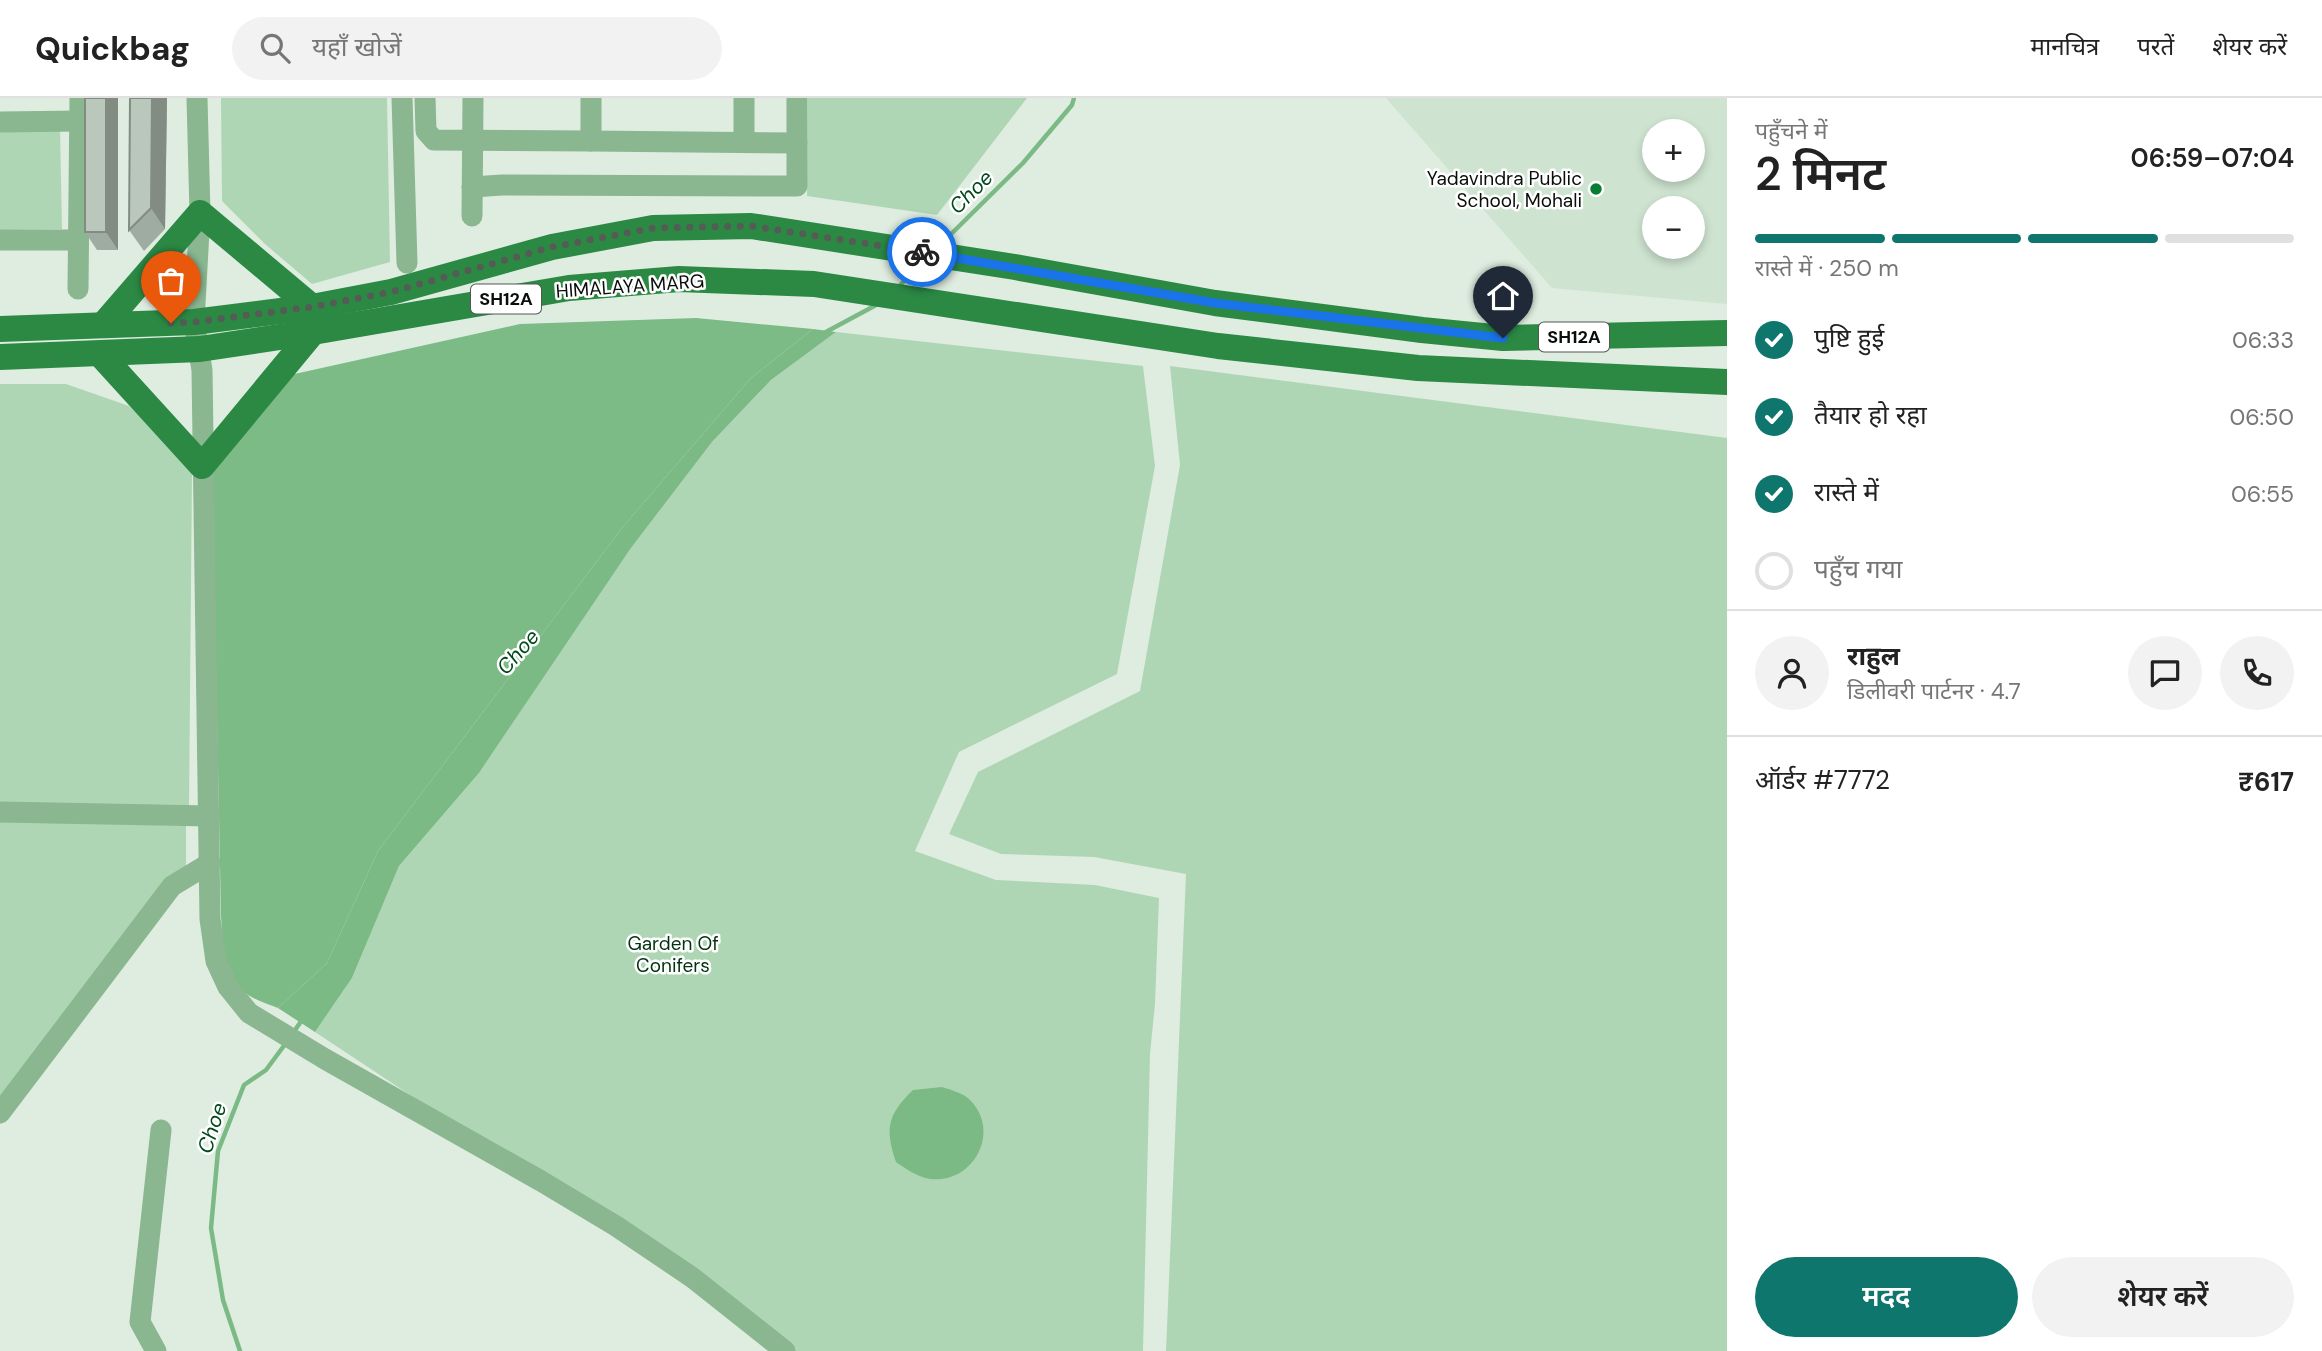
<!DOCTYPE html>
<html lang="hi">
<head>
<meta charset="utf-8">
<style>
	body { margin:0; font-family:"DM Sans","Noto Sans Devanagari",sans-serif; background:#f2f2f2; color:#222; height:100vh; display:flex; flex-direction:column; font-size:26px; white-space:nowrap }
	* { box-sizing:border-box; margin:0 }
	p { font-size:23px; color:#767676 }
	.icon { flex:none; width:38px; height:38px; fill:none; stroke:currentColor; stroke-width:2; stroke-linecap:round; stroke-linejoin:round }
	.map { position:relative; flex:1; overflow:hidden }
	.side { display:flex; flex-direction:column; background:#fff; width:595px }
	.side>* { flex:none }
	.fabs { position:absolute; left:1642px; top:21px; display:grid; gap:14px }
	.fabs a { display:grid; place-items:center; width:63px; height:63px; border-radius:50%; background:#fff; box-shadow:0 4px 10px #0003; font-size:35px }
	.pin { position:absolute; display:grid; place-items:center; width:60px; height:60px; color:#fff; margin:-72px -30px; border-radius:50% 50% 50% 0; rotate:-45deg; box-shadow:0 0 7px #0007 }
	.pin .icon { rotate:45deg }
	.courier { position:absolute; display:grid; place-items:center; width:70px; height:70px; margin:-35px; border:5px solid #1a73e8; border-radius:50%; background:#fff; color:#222; box-shadow:0 2px 9px #0007 }
	.summary em { font-style:normal; font-weight:600 }
	.summary div { display:flex; flex-direction:column-reverse }
	.summary { display:flex; align-items:center; justify-content:space-between; height:119px; padding:0 28px }
	h1 { font-size:46px; font-weight:600; line-height:52px }
	.bar { display:grid; grid-template-columns:repeat(4,1fr); gap:10px 7px; align-content:center; height:84px; padding:0 28px }
	.bar i { height:9px; border-radius:5px; background:#e0e0e0 }
	.bar .on { background:#0f766e }
	.bar p { grid-column:span 4 }
	.line { display:flex; align-items:center; gap:18px; padding:0 28px; border-top:2px solid #e0e0e0 }
	.line div { flex:1 }
	.round { display:grid; place-items:center; flex:none; width:74px; height:74px; border-radius:37px; background:#f2f2f2 }
	ol { padding:0 28px; list-style:none }
	li { display:flex; align-items:center; gap:21px; height:77px }
	li p { margin-inline-start:auto }
	li .icon { padding:7px; border-radius:50%; background:#0f766e; color:#fff; stroke-width:4 }
	li:last-child { color:#767676 }
	li i { width:38px; height:38px; border:4px solid #e0e0e0; border-radius:50% }
	.action { display:flex; gap:14px; margin-top:auto; padding:14px 28px }
	.action a { flex:1; height:80px; border-radius:42px; background:#0f766e; color:#fff; font-size:28px; font-weight:600; line-height:80px; text-align:center }
	.action a+a { background:#f2f2f2; color:#222 }
	header { display:flex; align-items:center; gap:42px; box-sizing:border-box; height:98px; padding:0 35px; background:#fff; border-bottom:2px solid #e0e0e0 }
	header strong { font-size:33px }
	nav { display:flex; gap:38px; margin-inline-start:auto; font-size:24px }
	.search { width:490px; height:63px; background:#f2f2f2; display:flex; align-items:center; gap:18px; box-sizing:border-box; padding:0 24px; border-radius:38px; color:#767676; font-size:26px }
	main { display:flex; flex:1; min-height:0 }
	.map>svg:first-child { display:block }
	.built { fill:#cee3d0; fill-rule:evenodd }
	.green { fill:#afd6b4 }
	.forest { fill:#7cba86 }
	.water { fill:#7bba85 }
	.lines { fill:none; stroke-linecap:round; stroke-linejoin:round }
	.stream { stroke:#7bba85; stroke-width:4.5 }
	.minor { stroke:#8ab690; stroke-width:21 }
	.major { stroke:#2b8944; stroke-width:26 }
	.wall { fill:#9faca1 }
	.shaded-wall { fill:#828c83 }
	.building { fill:#b9c8bb; stroke:#828c83; stroke-width:2 }
	.done { stroke:#545c55; stroke-width:7; stroke-dasharray:0 12.6 }
	.route { stroke:#1a73e8; stroke-width:9 }
	.poi-dot { fill:#087d34; stroke:#fff; stroke-width:2.5 }
	.labels { text-anchor:middle; dominant-baseline:central; stroke-width:5; stroke-linejoin:round; paint-order:stroke }
	.shield { fill:#fff; stroke:#535654; stroke-width:2 }
	.shield-label { font-size:18px; font-weight:bold; fill:#090e0a }
	.poi-label { font-size:19px; fill:#090e0a; stroke:#fff; text-anchor:end }
	.street-label { font-size:19px; fill:#090e0a; stroke:#fff }
	.park-label { font-size:19px; fill:#033311; stroke:#fff }
	.water-label { font-size:21px; font-style:italic; fill:#004a1a; stroke:#fff }
</style>
</head>
<body>
<header>
<strong>Quickbag</strong>
<div class="search"><svg class="icon" aria-label="search" viewBox="0 0 24 24"><circle cx="10" cy="10" r="6"/><path d="M15 15l6 6"/></svg>यहाँ खोजें</div>
<nav><a>मानचित्र</a><a>परतें</a><a>शेयर करें</a></nav>
</header>
<main>
<div class="map">
<svg width="1727" height="1253" viewBox="0 0 1727 1253">
	<rect width="100%" height="100%" fill="#deede0"/>
	<!-- built -->
	<path class="built" d="M1386,0H1727V206L1552,190ZM1654,33H1692V72H1654ZM1654,110H1692V149H1654Z"/>
	<!-- green -->
	<g class="green">
		<path d="M221,0H387L390,164L312,186L265,146L222,103Z"/>
		<path d="M808,0H1027L937,117L807,98Z"/>
		<path d="M0,28L60,30L62,131L0,132Z"/>
		<path d="M836,234L1143,268L1155,368L1117,576L959,654L915,753L996,782L1095,787L1159,800L1155,906L1150,956L1143,1253H789L540,1083L315,934L352,880L399,768L479,675L631,450L712,344L771,282Z"/>
		<path d="M1170,268L1727,340V1253H1166L1186,776L1094,759L1001,756L949,736L978,674L1140,593L1180,367Z"/>
		<path d="M0,286H66L129,308L170,345L192,376L189,710L0,709Z"/>
		<path d="M0,722L186,728V776L0,1015Z"/>
	</g>
	<!-- forest -->
	<path class="forest" d="M696,220L813,231L751,280L622,430L378,753L327,865L278,910C268,906 255,902 247,896C223,877 223,846 221,818L212,368L272,281L520,226Z"/>
	<!-- water -->
	<g class="water">
		<path d="M813,231L836,234L771,282L712,344L631,450L479,675L399,768L352,880L315,934L278,910L327,865L378,753L622,430L751,280Z"/>
		<path d="M942,989C951,992 964,995 971,1003C1001,1035 973,1086 930,1081C918,1079 906,1071 896,1064C885,1031 887,1017 913,992Z"/>
	</g>
	<g class="lines">
		<!-- stream -->
		<g class="stream">
			<path d="M940,147L1023,65L1072,7L1074,0"/>
			<path d="M898,189L922,166"/>
			<path d="M824,235L878,206"/>
			<path d="M293,935L304,919"/>
			<path d="M240,1253L223,1202L211,1130L218,1053L244,987L266,972L286,945"/>
		</g>
		<!-- minor -->
		<g class="minor">
			<path d="M197,0L200,115L194,224L202,272L210,821L216,863L228,889L249,915L325,961L541,1083L616,1128L693,1180L785,1253"/>
			<path d="M402,0L407,165"/>
			<path d="M425,0L426,33L434,42L591,43V0"/>
			<path d="M744,0V44"/>
			<path d="M0,24L80,23"/>
			<path d="M591,43L797,45"/>
			<path d="M472,89L502,87L797,88V0"/>
			<path d="M472,118L473,0"/>
			<path d="M0,142H78"/>
			<path d="M78,191L80,0"/>
			<path d="M0,714L209,718"/>
			<path d="M0,1015L172,788L210,765"/>
			<path d="M156,1253L140,1224L161,1032"/>
		</g>
		<!-- major -->
		<g class="major">
			<path d="M104,226L200,115L312,209"/>
			<path d="M0,231L194,224L312,209L391,194L552,149L653,130L751,128L1015,169L1215,205L1422,232L1503,240L1727,235"/>
			<path d="M100,256L202,368L313,234"/>
			<path d="M0,259L200,251L313,234L569,190L679,181L814,186L1218,248L1418,270L1727,284"/>
		</g>
	</g>
	<!-- wall -->
	<g class="wall">
		<path d="M85,0L118,152H97L85,134Z"/>
		<path d="M130,0H167L165,131L144,153L129,132Z"/>
	</g>
	<!-- shaded-wall -->
	<g class="shaded-wall">
		<path d="M106,0H118V152L106,134Z"/>
		<path d="M152,0H167L165,131L151,110Z"/>
	</g>
	<!-- building -->
	<g class="building">
		<rect x="85" y="0" width="21" height="134"/>
		<path d="M130,0H152L151,110L129,132Z"/>
	</g>
	<g class="lines">
		<!-- done -->
		<path class="done" d="M171,225L194,224L312,209L391,194L552,149L653,130L751,128L922,154"/>
		<!-- route -->
		<path class="route" d="M922,154L1215,205L1503,240"/>
	</g>
	<!-- markers -->
	<circle class="poi-dot" cx="1596" cy="91" r="7"/>
	<g class="labels">
		<!-- shield labels -->
		<g class="shield">
			<rect x="471" y="186.5" width="70" height="29" rx="5"/>
			<rect x="1539" y="224.5" width="70" height="29" rx="5"/>
		</g>
		<g class="shield-label">
			<text x="506" y="201">SH12A</text>
			<text x="1574" y="239">SH12A</text>
		</g>
		<!-- poi labels -->
		<g class="poi-label">
			<text x="1582" y="80">Yadavindra Public<tspan x="1582" dy="22">School, Mohali</tspan></text>
		</g>
		<!-- street labels -->
		<g class="street-label">
			<text transform="translate(630 188) rotate(-4)">HIMALAYA MARG</text>
		</g>
		<!-- park labels -->
		<g class="park-label">
			<text x="673" y="845">Garden Of<tspan x="673" dy="22">Conifers</tspan></text>
		</g>
		<!-- water labels -->
		<g class="water-label">
			<text transform="translate(971 94) rotate(-45)">Choe</text>
			<text transform="translate(518 554) rotate(-49)">Choe</text>
			<text transform="translate(212 1030) rotate(-72)">Choe</text>
		</g>
	</g>
</svg>
<div class="fabs">
<a>+</a>
<a>−</a>
</div>
<div class="pin" style="left:171px;top:225px;background:#ea580c"><svg class="icon" aria-label="bag" viewBox="0 0 24 24"><path d="M5 8h14l-1 12H6zM9 8a3 3 0 0 1 6 0"/></svg></div>
<div class="pin" style="left:1503px;top:240px;background:#1f2937"><svg class="icon" aria-label="home" viewBox="0 0 24 24"><path d="M3 11l9-7 9 7M6 9v11h12V9"/></svg></div>
<div class="courier" style="left:922px;top:154px"><svg class="icon" aria-label="bike" viewBox="0 0 24 24"><circle cx="6" cy="16" r="4"/><circle cx="18" cy="16" r="4"/><path d="M6 16l4-8h5l3 8M10 8l3 8H6M13 5h3"/></svg></div>
</div>
<section class="side">
<div class="summary"><div><h1>2 मिनट</h1><p>पहुँचने में</p></div><em>06:59–07:04</em></div>
<div class="bar"><i class="on"></i><i class="on"></i><i class="on"></i><i></i><p>रास्ते में · 250 m</p></div>
<ol>
<li><svg class="icon" aria-label="check" viewBox="0 0 24 24"><path d="M5 12l5 5 9-10"/></svg>पुष्टि हुई<p>06:33</p></li>
<li><svg class="icon" aria-label="check" viewBox="0 0 24 24"><path d="M5 12l5 5 9-10"/></svg>तैयार हो रहा<p>06:50</p></li>
<li><svg class="icon" aria-label="check" viewBox="0 0 24 24"><path d="M5 12l5 5 9-10"/></svg>रास्ते में<p>06:55</p></li>
<li><i></i>पहुँच गया</li>
</ol>
<div class="line" style="height:126px"><a class="round"><svg class="icon" aria-label="person" viewBox="0 0 24 24"><circle cx="12" cy="8" r="4"/><path d="M4 21q1-7 8-7t8 7"/></svg></a><div><b>राहुल</b><p>डिलीवरी पार्टनर · 4.7</p></div><a class="round"><svg class="icon" aria-label="chat" viewBox="0 0 24 24"><path d="M4 5h16v11H9l-5 4z"/></svg></a><a class="round"><svg class="icon" aria-label="phone" viewBox="0 0 24 24"><path d="M5 4h4l2 5-3 2q2 4 5 5l2-3 5 2v4C11 20 4 13 5 4z"/></svg></a></div>
<div class="line" style="height:91px"><div>ऑर्डर #7772</div><b>₹617</b></div>
<div class="action"><a>मदद</a><a>शेयर करें</a></div>
</section>
</main>
</body>
</html>
